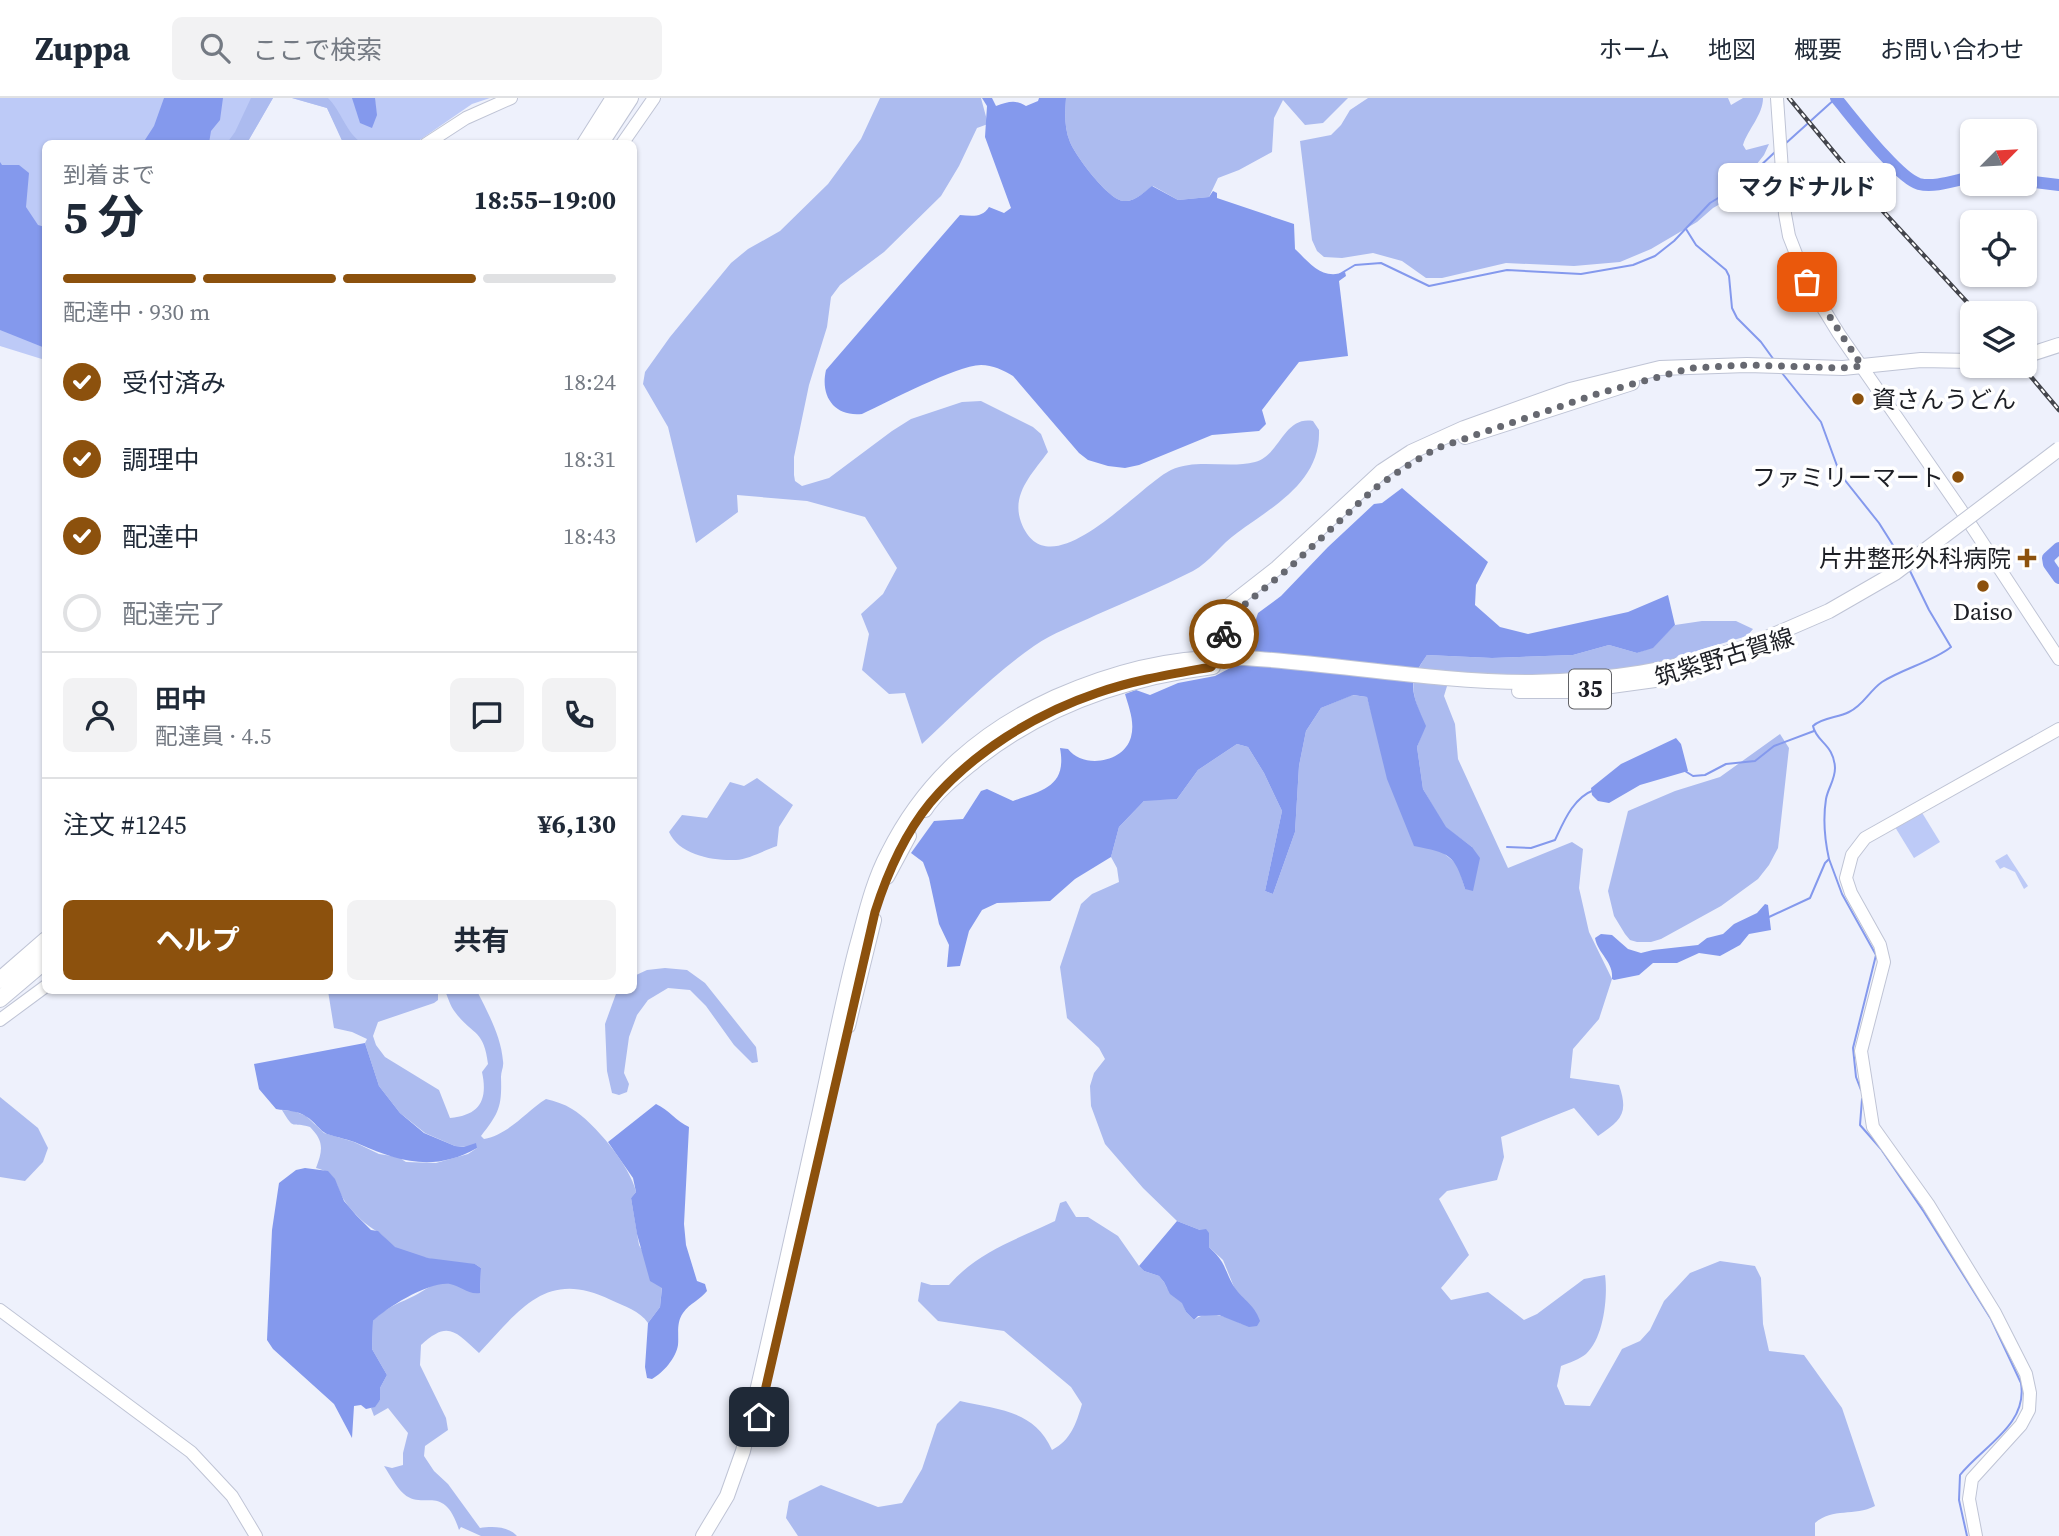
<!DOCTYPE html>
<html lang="ja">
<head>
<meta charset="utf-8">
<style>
	body { margin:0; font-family:"Source Serif 4","Noto Sans JP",serif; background:#f2f2f3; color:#1f2937; height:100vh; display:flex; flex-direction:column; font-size:26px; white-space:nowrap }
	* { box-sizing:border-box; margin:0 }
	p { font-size:23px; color:#747a83 }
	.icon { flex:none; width:38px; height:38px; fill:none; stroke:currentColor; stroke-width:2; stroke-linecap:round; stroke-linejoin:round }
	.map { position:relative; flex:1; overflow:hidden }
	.panel { position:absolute; left:42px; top:42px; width:595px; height:854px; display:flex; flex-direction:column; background:#fff; border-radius:10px; box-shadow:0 2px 5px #0004 }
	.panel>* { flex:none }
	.needle { width:46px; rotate:66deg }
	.fabs { position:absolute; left:1960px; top:21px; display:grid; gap:14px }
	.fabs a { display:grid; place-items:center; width:77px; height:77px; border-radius:10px; background:#fff; box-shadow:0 2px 5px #0004; font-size:35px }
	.pin { position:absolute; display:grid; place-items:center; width:60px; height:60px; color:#fff; margin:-30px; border-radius:14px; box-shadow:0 4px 10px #0006 }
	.courier { position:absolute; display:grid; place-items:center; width:70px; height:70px; margin:-35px; border:5px solid #8c510d; border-radius:50%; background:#fff; color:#222; box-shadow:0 2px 9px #0007 }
	.bubble { position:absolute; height:49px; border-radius:10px; background:#fff; box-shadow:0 2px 5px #0004; font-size:23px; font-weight:700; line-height:49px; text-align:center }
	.head em { font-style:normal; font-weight:700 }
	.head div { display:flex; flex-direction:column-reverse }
	.head { display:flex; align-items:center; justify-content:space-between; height:119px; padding:0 21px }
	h1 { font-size:46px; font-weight:700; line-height:52px }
	.bar { display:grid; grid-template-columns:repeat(4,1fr); gap:10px 7px; align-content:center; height:84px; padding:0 21px }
	.bar i { height:9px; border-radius:5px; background:#e0e1e3 }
	.bar .active { background:#8c510d }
	.bar p { grid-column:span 4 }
	.line { display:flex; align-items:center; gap:18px; padding:0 21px; border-top:2px solid #e0e1e3 }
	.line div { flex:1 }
	.round { display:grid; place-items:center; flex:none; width:74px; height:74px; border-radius:10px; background:#f2f2f3 }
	ol { padding:0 21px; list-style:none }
	li { display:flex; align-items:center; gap:21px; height:77px }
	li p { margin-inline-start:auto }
	li .icon { padding:7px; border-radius:50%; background:#8c510d; color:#fff; stroke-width:4 }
	li:last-child { color:#747a83 }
	li i { width:38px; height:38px; border:4px solid #e0e1e3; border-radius:50% }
	.action { display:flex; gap:14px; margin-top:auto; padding:14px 21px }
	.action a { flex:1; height:80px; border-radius:10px; background:#8c510d; color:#fff; font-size:28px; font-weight:700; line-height:80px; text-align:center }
	.action a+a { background:#f2f2f3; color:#1f2937 }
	header { display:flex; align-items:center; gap:42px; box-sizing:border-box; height:98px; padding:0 35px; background:#fff; border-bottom:2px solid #e0e1e3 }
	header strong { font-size:33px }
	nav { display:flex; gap:38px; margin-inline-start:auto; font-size:24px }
	.search { width:490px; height:63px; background:#f2f2f3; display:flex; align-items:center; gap:18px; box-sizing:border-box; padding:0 24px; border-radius:10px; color:#747a83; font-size:26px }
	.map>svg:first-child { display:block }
	.green { fill:#bdcaf7 }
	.forest { fill:#acbbef }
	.water { fill:#8499ed }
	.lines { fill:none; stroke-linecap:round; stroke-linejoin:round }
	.stream { stroke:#8499ed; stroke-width:2 }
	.river { stroke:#8499ed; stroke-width:12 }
	.secondary-casing { stroke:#bfc4d5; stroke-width:14 }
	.primary-casing { stroke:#bfc4d5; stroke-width:16 }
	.highway-casing { stroke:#bfc4d5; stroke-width:18 }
	.secondary { stroke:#fff; stroke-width:12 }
	.primary { stroke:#fff; stroke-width:14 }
	.highway { stroke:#fff; stroke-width:16 }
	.rail-casing { stroke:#43454c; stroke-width:4.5 }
	.rail { stroke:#fff; stroke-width:2; stroke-dasharray:5; stroke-linecap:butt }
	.primary-bridge-casing { stroke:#bfc4d5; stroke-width:16; stroke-linecap:butt }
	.primary-bridge { stroke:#fff; stroke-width:14 }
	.done { stroke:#666870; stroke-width:7; stroke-dasharray:0 12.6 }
	.route { stroke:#8c510d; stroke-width:9 }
	.poi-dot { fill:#8c510d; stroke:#fff; stroke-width:2.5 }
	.labels { text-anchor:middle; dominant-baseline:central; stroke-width:7; stroke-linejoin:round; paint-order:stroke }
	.shield { fill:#fff; stroke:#616266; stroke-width:2 }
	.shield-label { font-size:23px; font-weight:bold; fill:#1d1f25 }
	.poi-label { font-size:24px; fill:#1d1f25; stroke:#fff; text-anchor:end }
	.street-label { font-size:24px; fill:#1d1f25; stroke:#fff }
</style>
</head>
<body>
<header>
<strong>Zuppa</strong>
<div class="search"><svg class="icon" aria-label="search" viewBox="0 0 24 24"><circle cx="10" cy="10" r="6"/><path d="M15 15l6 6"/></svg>ここで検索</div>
<nav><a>ホーム</a><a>地図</a><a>概要</a><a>お問い合わせ</a></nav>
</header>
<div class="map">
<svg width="2059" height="1438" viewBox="0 0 2059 1438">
	<rect width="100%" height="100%" fill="#eef1fc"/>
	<!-- green -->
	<g class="green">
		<path d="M0,0H273L247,45L46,46L45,262L0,248Z"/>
		<path d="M292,0H490L472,6L414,46L344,45L327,10Z"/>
		<path d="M1921,713L1940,744L1914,760L1895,729Z"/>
		<path d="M2007,756L2028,788L2024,791L2015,774L2004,769L2000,771L1995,763Z"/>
	</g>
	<!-- forest -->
	<g class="forest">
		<path d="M251,0H273L247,45H227L235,34Z"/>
		<path d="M292,0H328C342,14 346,35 362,45H343L327,10Z"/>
		<path d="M880,0H981L988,26L977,30L959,68L941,98L884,154L840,187L831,199L827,229L809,287L794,359V377L795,383L802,388L829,380L892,333L911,321L962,304L981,303L1033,329L1041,336L1048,354C1032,376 1011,396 1021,424C1048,496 1138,388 1171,372C1197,360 1228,371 1255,364C1280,358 1283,318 1313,323L1319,332C1321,384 1273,408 1237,435C1221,446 1210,464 1193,473C1161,489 1128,503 1096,517C1075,527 1053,535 1034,548C994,576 957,613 922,646L905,595L889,596L862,572L869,536L861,516L883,496L897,470L865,419L807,403L737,397L738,414L696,445L668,329L643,286L645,274L670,239L731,165L748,151L780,133L828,86L861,41Z"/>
		<path d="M1066,0H1348L1323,25L1305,27L1283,2L1274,20L1272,54L1239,72L1218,80L1209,99L1178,102L1153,88C1144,94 1135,104 1124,103C1109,103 1075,57 1070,44C1064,29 1065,15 1066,0Z"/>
		<path d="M1368,0H1728L1731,7L1743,0H1763C1763,17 1748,31 1743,47L1746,52L1769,46L1764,57L1729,101L1713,110L1697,124L1651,151L1620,164L1574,168L1506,165L1442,180H1426L1402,163L1373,155L1342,160L1324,159L1317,153L1312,142L1300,43L1331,37L1341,27L1350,12Z"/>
		<path d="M1702,523H1736L1753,531L1747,538L1680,558L1649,573L1545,580L1451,575L1444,598L1455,626L1458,661L1508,770L1572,744L1583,751L1579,790L1589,834L1612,881L1599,921L1573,951L1570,980L1619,987C1629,1016 1621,1022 1598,1038L1574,1010L1501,1039L1504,1059L1497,1082L1447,1093L1439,1101L1469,1157L1441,1190L1451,1202L1488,1194L1524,1222L1537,1216L1584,1181L1605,1177C1608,1198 1604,1240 1586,1256C1580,1261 1569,1265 1561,1268L1557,1288L1565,1307L1590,1308L1622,1251L1640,1243L1650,1232L1664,1203L1690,1175L1720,1163L1755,1168L1761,1180L1763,1226L1769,1253L1804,1257L1842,1310L1875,1408C1854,1419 1833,1409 1815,1425V1438H798L786,1420L789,1403L821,1387L878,1409L902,1405L922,1371L937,1326L960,1303C999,1312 1034,1312 1052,1352C1071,1342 1076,1326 1082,1306L1071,1289L1004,1233L938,1223L918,1203L921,1184L931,1187H949C980,1152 1014,1143 1055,1123L1060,1105L1066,1103L1076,1119H1088L1118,1138L1139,1168L1144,1173L1159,1178L1164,1184L1167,1190L1183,1205L1186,1214L1194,1222C1207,1211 1228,1219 1242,1226L1234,1189L1223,1162L1209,1149L1200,1132L1177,1123L1143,1090L1105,1046L1091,1008L1090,988L1094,975L1105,961L1099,950L1067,920L1060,869L1081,806L1092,796L1119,784L1117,770L1111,759L1119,729L1145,702L1177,701L1198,672L1237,646L1248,649L1264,675L1282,713L1265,793L1273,796L1295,734L1299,668L1306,633L1321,610L1352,597L1367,599L1378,638L1442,754L1458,767L1465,791L1472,749L1445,729L1423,691L1417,649L1425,628C1413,598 1406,586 1427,557L1492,560L1573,557L1609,547L1637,555L1653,549L1675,527Z"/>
		<path d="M1780,636L1789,650L1778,750L1769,767L1758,781L1721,808L1661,841L1651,844H1637L1630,842L1625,836L1614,818L1608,793L1628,713L1675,693L1720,679Z"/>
		<path d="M757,680L793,707L779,729L777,748C765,752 749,761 736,762C713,763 679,757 669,734L682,717L707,720L730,684L744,688Z"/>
		<path d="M665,870L687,872L705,885L756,949L758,964L752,965L734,947L706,908L690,892L668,890L648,902L637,917L629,939L624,975L629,986L627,994L619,997L612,995L607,973L605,926L617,893L634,892V878L647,872Z"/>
		<path d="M328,893H438V902L434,905L378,924L373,938L376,947L385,959L439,992L450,1020C480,1017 488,1002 482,974L488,966C484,931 472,937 455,914C450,908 448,899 445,893H477C488,915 501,938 503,963C504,969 501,973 501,979C502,1009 499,1015 481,1038L484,1041C510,1036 525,1014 546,1001C555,1003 564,1006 572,1011C594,1024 631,1069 636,1094L631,1100L639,1147L662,1189L660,1209L648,1225C640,1213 624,1208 611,1202C546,1170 520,1212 479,1255C455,1233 448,1222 421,1247L420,1267L446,1320L448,1332L425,1348L424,1358L434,1373L448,1386L480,1430C492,1428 508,1428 517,1438H481L461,1429L459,1432C444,1384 423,1413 404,1396C396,1389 390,1377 384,1368L392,1370L403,1367V1355L408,1335L388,1310L374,1318L371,1310L380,1302V1290L387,1277L372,1251L373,1223C389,1206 403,1205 421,1194C428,1190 433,1186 441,1185C454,1184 468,1191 480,1195L481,1170L475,1166C454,1166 411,1159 394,1149C388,1145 384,1137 378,1134C366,1127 355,1117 346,1105C334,1088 340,1076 316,1070C323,1052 324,1043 310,1029C291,1023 295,1034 282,1012L294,1013L306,1018L324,1035L354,1044L379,1056L398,1059L406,1064L436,1065L468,1056L477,1050L455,1048L425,1035L400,1015L379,988L365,945L367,941L352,934L334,930Z"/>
		<path d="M0,999L38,1030L48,1050L43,1064L25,1083L0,1079Z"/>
	</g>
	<!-- water -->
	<g class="water">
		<path d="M164,0H223L220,22L211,33L209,45H143L154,28Z"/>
		<path d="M352,0H375L377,17L372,30L360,25Z"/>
		<path d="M982,0H992L996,8C1008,4 1015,1 1026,8L1038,3L1039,0H1066C1065,15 1064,29 1070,44C1075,57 1109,103 1124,103C1135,104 1144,94 1152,88L1178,102L1209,99L1213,93L1217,95V100L1294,126L1295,151C1311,166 1321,182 1345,174L1346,178L1339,183L1348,258L1299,264L1262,312L1266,326L1259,333L1212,337L1139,367L1125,370L1108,368L1088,362L1079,355L1013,278C1003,272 993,267 981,267C955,268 890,303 862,316C834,319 820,298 826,272L960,117C972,118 982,120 989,109L1004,115L1011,110L985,39L987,8Z"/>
		<path d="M0,64L2,67H19L29,75L26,109L38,127L45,129V250L0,232Z"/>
		<path d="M1402,390L1488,464L1476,487L1475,507L1500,529L1528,536L1628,514L1668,497L1675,527L1653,550L1637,555L1609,547L1573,557L1492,560L1427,557C1405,587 1413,597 1426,628L1417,649L1423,691L1446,729L1472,749L1480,760L1473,793L1465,791C1455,756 1449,755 1414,748L1387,681L1367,599L1353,597L1321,610L1306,633L1299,668L1295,734L1273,796L1265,793L1282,713L1264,675L1248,649L1237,646L1198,672L1177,701L1144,703L1119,729L1111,759L1075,781L1050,803L997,805L982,812L969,833L960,868L947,869L949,847L939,826L929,780L923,764L911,755L934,723L963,721L981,693L987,691L1013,703C1044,692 1067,688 1060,650L1068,651C1083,671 1124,665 1131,639C1135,624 1129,610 1125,596L1136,592L1150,597L1178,585L1215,578L1236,567L1239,548L1254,527L1258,515L1281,498L1328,449L1374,406L1382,405Z"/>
		<path d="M1676,640L1681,646L1688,673L1640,687L1609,705L1598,703L1592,697L1591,690L1621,666Z"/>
		<path d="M1765,806L1768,807L1771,832L1749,836L1740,847L1720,858L1699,855L1677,865H1653L1639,877L1614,882L1612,881C1614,864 1598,856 1595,840L1601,836L1612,837L1628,851L1641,855L1653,852L1698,847L1707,840L1723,836L1734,826L1757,815Z"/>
		<path d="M365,945L379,988L400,1015L424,1035L455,1048L464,1049L476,1045L477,1050C435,1074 400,1064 359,1046C349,1041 338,1040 327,1036C320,1033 314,1023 307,1019C297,1012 287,1013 276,1011L259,991L254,966Z"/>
		<path d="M656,1006C669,1012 676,1023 689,1029L684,1126L686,1147L697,1183L705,1186L707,1193C700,1202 690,1205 683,1215C676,1225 679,1236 678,1247C676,1260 663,1275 652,1281L647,1280L645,1269L648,1225L660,1209L662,1190L650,1183L637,1136L631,1100L636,1094L633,1080L608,1044Z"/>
		<path d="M305,1070L328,1073L335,1081L344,1103L356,1117L371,1132L378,1133L395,1149L428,1160L475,1166L481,1170L480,1195C468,1197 461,1188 450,1186C430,1183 387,1209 373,1223L372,1251L387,1277L380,1290V1302L375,1309L366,1311L361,1307L354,1308L352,1340L334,1306L273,1251L267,1242L272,1132L279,1085L296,1072Z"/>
		<path d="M1177,1123L1200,1132L1206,1131L1209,1135V1149C1227,1166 1223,1169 1233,1187C1241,1201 1254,1205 1260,1223L1257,1228L1249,1229L1219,1217L1198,1218L1194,1222L1186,1214L1182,1205L1170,1196L1164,1184L1159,1178L1144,1173L1139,1168Z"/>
	</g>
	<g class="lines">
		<!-- stream -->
		<g class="stream">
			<path d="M1785,46L1836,0"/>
			<path d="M1686,131L1696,147L1726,172L1729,178L1732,210L1737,220L1761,244L1774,262"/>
			<path d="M1340,176L1355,167L1381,165L1429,188L1507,172L1581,176L1633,167L1655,158L1674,143L1710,105L1741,86L1775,54"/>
			<path d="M1782,275L1821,324L1840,376L1879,425L1903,463"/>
			<path d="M1685,673L1693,678L1705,677L1726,666L1755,663L1774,648L1814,633"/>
			<path d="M1507,749L1531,750L1555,742C1564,723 1573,700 1594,692"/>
			<path d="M1829,761L1842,796L1876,857L1853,950L1856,979L1861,992"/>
			<path d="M1769,819L1810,800L1825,765L1829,761C1825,743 1823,720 1826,701C1828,690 1835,682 1835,670C1834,646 1816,644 1813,628C1823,619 1838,620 1849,614C1863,608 1869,593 1882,584C1902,571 1934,563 1951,549L1929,512L1910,473"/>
			<path d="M1862,1001L1860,1027L1881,1051L1924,1114L1991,1221L2021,1285C2028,1327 1983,1348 1960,1377L1959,1402L1967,1438"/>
		</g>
		<!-- river -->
		<g class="river">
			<path d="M1836,0C1852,19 1898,80 1919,86C1935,90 1956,82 1972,79"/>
			<path d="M2025,83L2059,87"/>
			<path d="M2059,450L2048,460L2049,466L2059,480"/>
		</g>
		<!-- secondary casing -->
		<g class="secondary-casing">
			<g id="secondary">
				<path d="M1777,0L1785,116L1789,138L1807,184L1839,236L1961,412L2059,561"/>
				<path d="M426,46L466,20L511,0"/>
				<path d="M622,46L654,0"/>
				<path d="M0,922L46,888"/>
				<path d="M0,1212L191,1354L232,1398L256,1438"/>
				<path d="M1976,1438L1969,1401L1972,1381L2021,1327L2029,1312L2030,1295L2026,1276L1995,1215L1928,1106L1873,1029L1861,953L1884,864L1880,847L1851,795L1846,780L1852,757L1865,740L2059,631"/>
			</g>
		</g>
		<!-- primary casing -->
		<g class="primary-casing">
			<g id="primary">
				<path d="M2025,258L2059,247"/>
				<path d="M1465,339L1632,285"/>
				<path d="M1211,568L1212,550L1218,527L1227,509L1277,470L1382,373L1411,354L1464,330L1570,292L1660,270L1747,267L1843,270L1921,262L1972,263"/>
				<path d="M1519,593H1575L1655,582"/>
				<path d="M925,712C937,693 958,677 975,663C1044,608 1125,580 1213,569"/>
				<path d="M887,779L909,738"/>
				<path d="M848,928L874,822"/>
				<path d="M703,1438L727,1398L743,1353C769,1244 793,1135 817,1026C830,968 841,909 856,851C865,819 872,785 888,755C925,681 981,633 1055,599C1114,573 1180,556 1245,560C1340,566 1436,584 1532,584C1608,583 1674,572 1746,549"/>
			</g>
		</g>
		<!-- highway casing -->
		<g class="highway-casing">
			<g id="highway">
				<path d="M585,46L614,0"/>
				<path d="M600,46L630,0"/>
				<path d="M0,882L46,842"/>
				<path d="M0,901L46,862"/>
			</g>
		</g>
		<!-- secondary -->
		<use href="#secondary" class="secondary"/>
		<!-- primary -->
		<use href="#primary" class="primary"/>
		<!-- highway -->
		<use href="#highway" class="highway"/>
		<!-- rail casing -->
		<g class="rail-casing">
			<g id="rail">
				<path d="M1789,0L1881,111L1977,215"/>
				<path d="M2022,268L2059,312"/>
			</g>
		</g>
		<!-- rail -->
		<use href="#rail" class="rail"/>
		<!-- primary-bridge casing -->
		<g class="primary-bridge-casing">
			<path id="primary-bridge" d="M1746,549L1829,513L1895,475L2059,351"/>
		</g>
		<!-- primary-bridge -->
		<use href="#primary-bridge" class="primary-bridge"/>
	</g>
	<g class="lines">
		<!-- done -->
		<path class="done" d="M1224,536L1233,516L1288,471L1374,391L1402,371L1437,350L1600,295L1691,270L1747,267L1843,270L1862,268L1807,184"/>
		<!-- route -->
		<path class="route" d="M759,1319L875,814C887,776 904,737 930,705C972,655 1035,616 1097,595C1134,582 1172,576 1211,569L1218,560L1224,536"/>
	</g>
	<!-- markers -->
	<g class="poi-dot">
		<circle cx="1858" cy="301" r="7"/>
		<circle cx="1958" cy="379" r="7"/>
		<path d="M2023.5 449.5h7v7h7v7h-7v7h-7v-7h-7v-7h7z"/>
		<circle cx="1983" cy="488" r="7"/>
	</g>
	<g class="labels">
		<!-- shield labels -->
		<rect class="shield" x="1569" y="571.5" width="42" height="39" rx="5"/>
		<g class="shield-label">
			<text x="1590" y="591">35</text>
		</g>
		<!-- poi labels -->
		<g class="poi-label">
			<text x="1872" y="301" text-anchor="start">資さんうどん</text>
			<text x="1944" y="379">ファミリーマート</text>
			<text x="2011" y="460">片井整形外科病院</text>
			<text x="1983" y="513" text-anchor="middle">Daiso</text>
		</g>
		<!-- street labels -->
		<g class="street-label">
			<text transform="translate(1724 559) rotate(-17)">筑紫野古賀線</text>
		</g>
	</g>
</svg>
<div class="fabs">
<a><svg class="needle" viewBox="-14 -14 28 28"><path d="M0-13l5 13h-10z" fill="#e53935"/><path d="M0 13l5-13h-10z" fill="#747a83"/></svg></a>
<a><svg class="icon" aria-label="locate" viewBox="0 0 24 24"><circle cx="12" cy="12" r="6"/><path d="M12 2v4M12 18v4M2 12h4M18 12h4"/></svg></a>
<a><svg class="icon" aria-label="layers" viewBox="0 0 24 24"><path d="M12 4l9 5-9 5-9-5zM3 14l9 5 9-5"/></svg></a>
</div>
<div class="pin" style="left:1807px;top:184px;background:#ea580c"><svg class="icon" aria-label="bag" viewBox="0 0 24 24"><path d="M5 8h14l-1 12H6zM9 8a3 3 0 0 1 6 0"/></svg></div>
<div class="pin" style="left:759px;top:1319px;background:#1f2937"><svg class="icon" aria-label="home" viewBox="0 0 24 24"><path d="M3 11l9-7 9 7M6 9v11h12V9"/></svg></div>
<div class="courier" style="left:1224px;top:536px"><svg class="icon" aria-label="bike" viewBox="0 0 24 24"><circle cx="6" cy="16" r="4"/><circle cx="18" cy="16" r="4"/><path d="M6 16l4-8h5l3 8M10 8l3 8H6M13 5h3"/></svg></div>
<div class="bubble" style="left:1718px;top:65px;width:178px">マクドナルド</div>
<section class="panel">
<div class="head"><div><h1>5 分</h1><p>到着まで</p></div><em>18:55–19:00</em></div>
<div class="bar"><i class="active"></i><i class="active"></i><i class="active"></i><i></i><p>配達中 · 930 m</p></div>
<ol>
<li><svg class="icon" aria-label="check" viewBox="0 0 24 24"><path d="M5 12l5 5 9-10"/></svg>受付済み<p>18:24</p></li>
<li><svg class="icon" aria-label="check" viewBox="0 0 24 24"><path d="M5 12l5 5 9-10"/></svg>調理中<p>18:31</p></li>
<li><svg class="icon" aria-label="check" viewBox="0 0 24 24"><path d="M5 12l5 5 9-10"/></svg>配達中<p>18:43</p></li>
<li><i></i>配達完了</li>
</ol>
<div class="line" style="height:126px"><a class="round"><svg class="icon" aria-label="person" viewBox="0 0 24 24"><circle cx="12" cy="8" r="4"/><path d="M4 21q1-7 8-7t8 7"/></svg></a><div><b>田中</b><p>配達員 · 4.5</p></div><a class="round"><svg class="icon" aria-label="chat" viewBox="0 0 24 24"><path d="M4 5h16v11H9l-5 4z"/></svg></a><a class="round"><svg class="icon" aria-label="phone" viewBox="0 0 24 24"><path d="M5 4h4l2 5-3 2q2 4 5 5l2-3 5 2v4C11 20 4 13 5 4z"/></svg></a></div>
<div class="line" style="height:91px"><div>注文 #1245</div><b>¥6,130</b></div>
<div class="action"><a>ヘルプ</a><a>共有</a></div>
</section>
</div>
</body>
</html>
